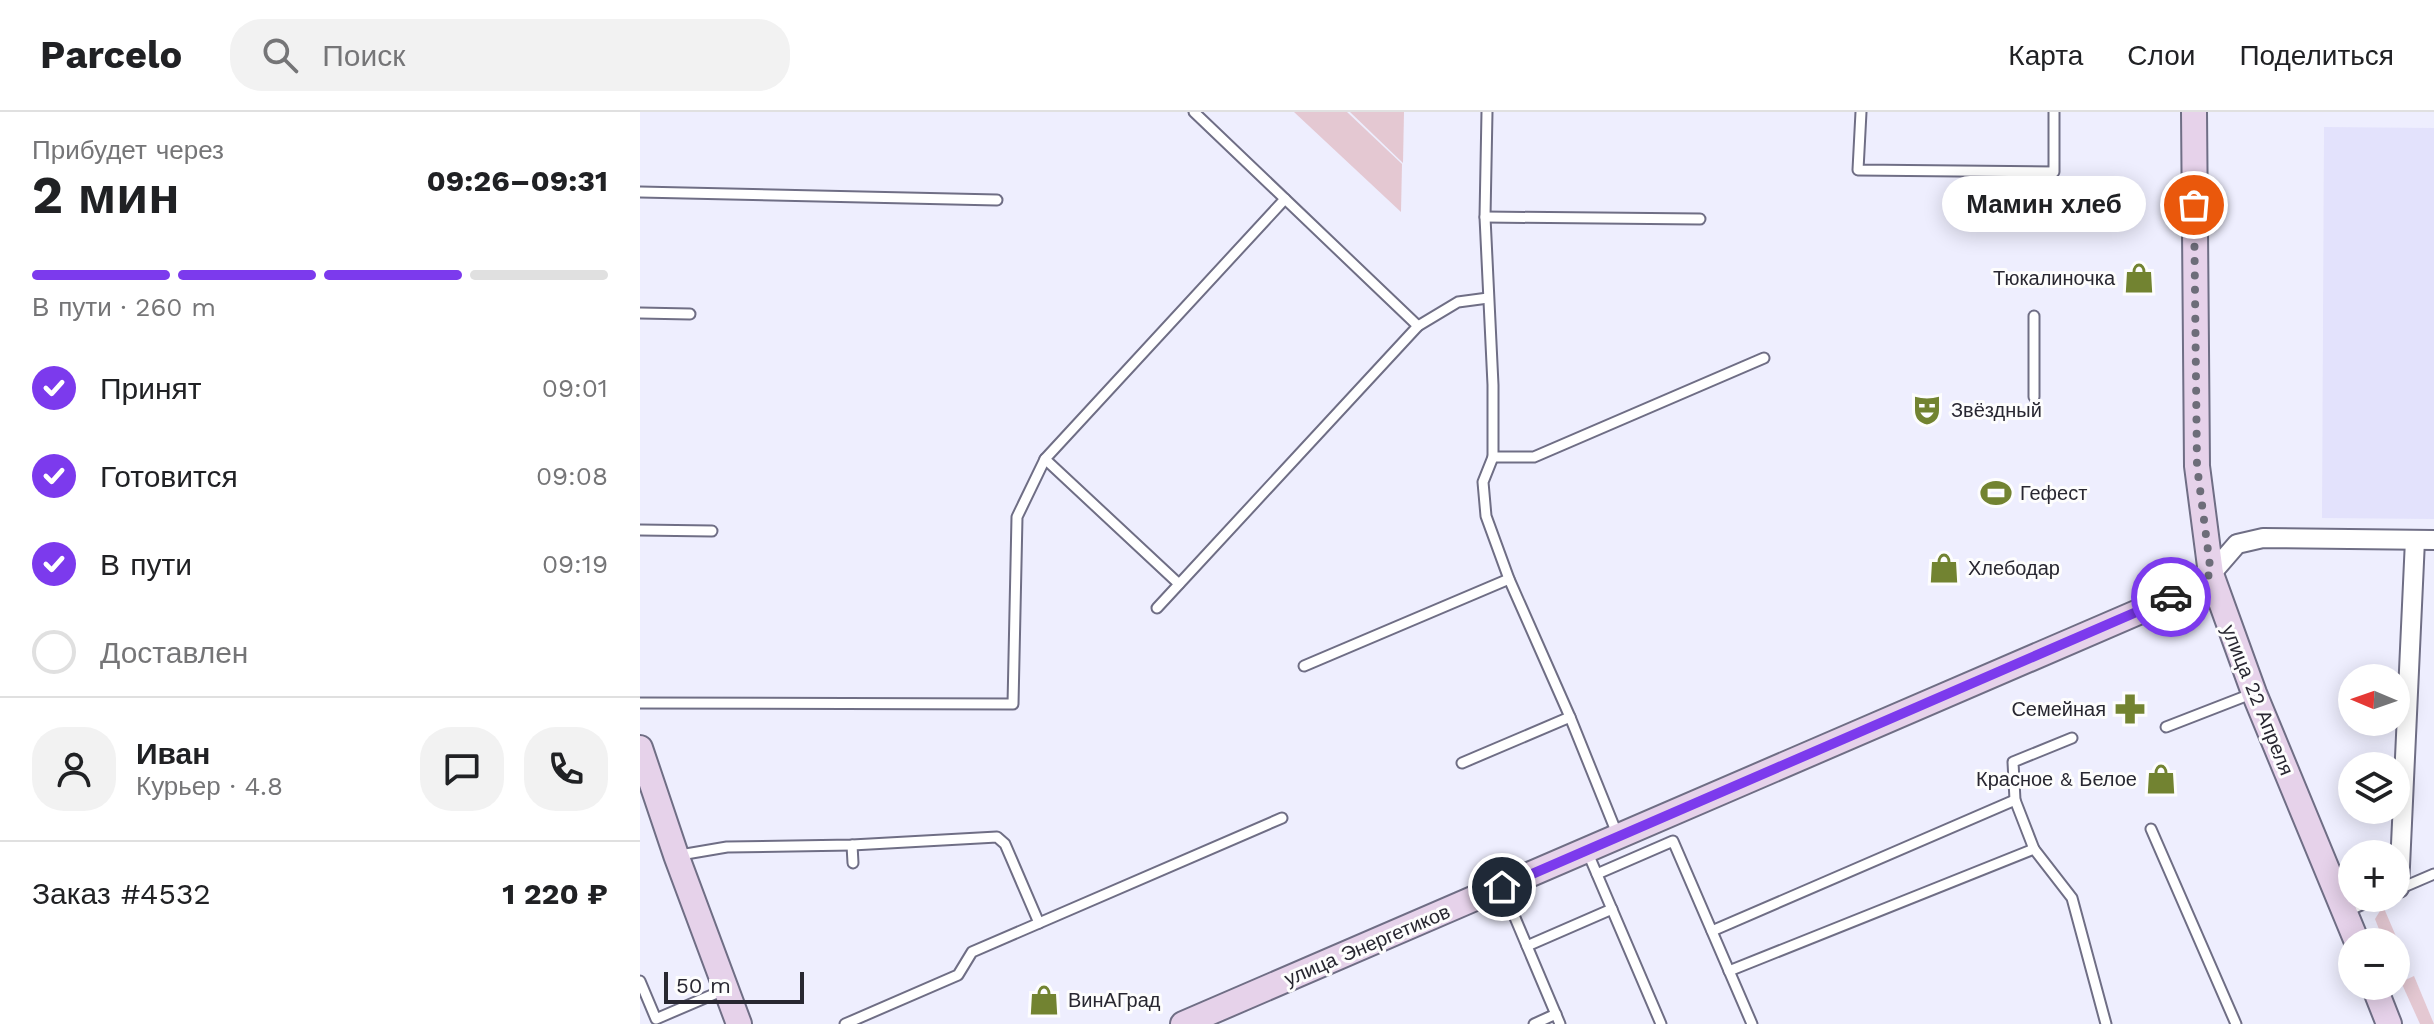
<!DOCTYPE html>
<html lang="ru">
<head>
<meta charset="utf-8">
<style>
	body { margin:0; font-family:"Work Sans",sans-serif; background:#f2f2f2; color:#202124; height:100vh; display:flex; flex-direction:column; font-size:30px; white-space:nowrap }
	* { box-sizing:border-box; margin:0 }
	p { font-size:26px; color:#757577 }
	.icon { flex:none; width:44px; height:44px; fill:none; stroke:currentColor; stroke-width:2; stroke-linecap:round; stroke-linejoin:round }
	.map { position:relative; flex:1; overflow:hidden }
	.sheet { display:flex; flex-direction:column; background:#fff; width:640px }
	.sheet>* { flex:none }
	.needle { width:52px; rotate:272deg }
	.fabs { position:absolute; left:1698px; top:552px; display:grid; gap:16px }
	.fabs a { display:grid; place-items:center; width:72px; height:72px; border-radius:50%; background:#fff; box-shadow:0 4px 20px #0003; font-size:40px }
	.scale { position:absolute; left:24px; bottom:20px; width:140px; box-sizing:border-box; padding-left:8px; border:4px solid #282731; border-top:0; font-size:22px; line-height:28px; white-space:nowrap; color:#282731; -webkit-text-stroke:6px #fdfdfd; paint-order:stroke }
	.pin { position:absolute; display:grid; place-items:center; width:68px; height:68px; color:#fff; margin:-34px; border:4px solid #fff; border-radius:50%; box-shadow:0 2px 8px #0007 }
	.courier { position:absolute; display:grid; place-items:center; width:80px; height:80px; margin:-40px; border:6px solid #7c3aed; border-radius:50%; background:#fff; color:#222; box-shadow:0 2px 10px #0007 }
	.bubble { position:absolute; height:56px; border-radius:28px; background:#fff; box-shadow:0 4px 20px #0003; font-size:26px; font-weight:700; line-height:56px; text-align:center }
	.head em { font-style:normal; font-weight:700 }
	.head div { display:flex; flex-direction:column-reverse }
	.head { display:flex; align-items:center; justify-content:space-between; height:136px; padding:0 32px }
	h1 { font-size:52px; font-weight:700; line-height:60px }
	.bar { display:grid; grid-template-columns:repeat(4,1fr); gap:12px 8px; align-content:center; height:96px; padding:0 32px }
	.bar i { height:10px; border-radius:6px; background:#e0e0e0 }
	.bar .on { background:#7c3aed }
	.bar p { grid-column:span 4 }
	.line { display:flex; align-items:center; gap:20px; padding:0 32px; border-top:2px solid #e0e0e0 }
	.line div { flex:1 }
	.round { display:grid; place-items:center; flex:none; width:84px; height:84px; border-radius:32px; background:#f2f2f2 }
	ol { padding:0 32px; list-style:none }
	li { display:flex; align-items:center; gap:24px; height:88px }
	li p { margin-inline-start:auto }
	li .icon { padding:8px; border-radius:50%; background:#7c3aed; color:#fff; stroke-width:4 }
	li:last-child { color:#757577 }
	li i { width:44px; height:44px; border:4px solid #e0e0e0; border-radius:50% }
	header { display:flex; align-items:center; gap:48px; box-sizing:border-box; height:112px; padding:0 40px; background:#fff; border-bottom:2px solid #e0e0e0 }
	header strong { font-size:38px }
	nav { display:flex; gap:44px; margin-inline-start:auto; font-size:28px }
	.search { width:560px; height:72px; background:#f2f2f2; display:flex; align-items:center; gap:20px; box-sizing:border-box; padding:0 28px; border-radius:32px; color:#757577; font-size:30px }
	main { display:flex; flex:1; min-height:0 }
	.map>svg:first-child { display:block }
	.built { fill:#e3e2fc }
	.green { fill:#e4c8d2 }
	.lines { fill:none; stroke-linecap:round; stroke-linejoin:round }
	.service-casing { stroke:#6f6e85; stroke-width:13 }
	.minor-casing { stroke:#6f6e85; stroke-width:22 }
	.secondary-casing { stroke:#6f6e85; stroke-width:28 }
	.service { stroke:#fff; stroke-width:9 }
	.minor { stroke:#fff; stroke-width:18 }
	.secondary { stroke:#e6d2ea; stroke-width:24 }
	.done { stroke:#6d6d79; stroke-width:8; stroke-dasharray:0 14.4 }
	.route { stroke:#7c3aed; stroke-width:10 }
	.labels { text-anchor:middle; dominant-baseline:central; stroke-width:6; stroke-linejoin:round; paint-order:stroke }
	.poi-label { font-size:20px; fill:#282731; stroke:#fdfdfd; text-anchor:start }
	.street-label { font-size:20px; fill:#282731; stroke:#fdfdfd }
</style>
</head>
<body>
<header>
<strong>Parcelo</strong>
<div class="search"><svg class="icon" aria-label="search" viewBox="0 0 24 24"><circle cx="10" cy="10" r="6"/><path d="M15 15l6 6"/></svg>Поиск</div>
<nav><a>Карта</a><a>Слои</a><a>Поделиться</a></nav>
</header>
<main>
<section class="sheet">
<div class="head"><div><h1>2 мин</h1><p>Прибудет через</p></div><em>09:26–09:31</em></div>
<div class="bar"><i class="on"></i><i class="on"></i><i class="on"></i><i></i><p>В пути · 260 m</p></div>
<ol>
<li><svg class="icon" aria-label="check" viewBox="0 0 24 24"><path d="M5 12l5 5 9-10"/></svg>Принят<p>09:01</p></li>
<li><svg class="icon" aria-label="check" viewBox="0 0 24 24"><path d="M5 12l5 5 9-10"/></svg>Готовится<p>09:08</p></li>
<li><svg class="icon" aria-label="check" viewBox="0 0 24 24"><path d="M5 12l5 5 9-10"/></svg>В пути<p>09:19</p></li>
<li><i></i>Доставлен</li>
</ol>
<div class="line" style="height:144px"><a class="round"><svg class="icon" aria-label="person" viewBox="0 0 24 24"><circle cx="12" cy="8" r="4"/><path d="M4 21q1-7 8-7t8 7"/></svg></a><div><b>Иван</b><p>Курьер · 4.8</p></div><a class="round"><svg class="icon" aria-label="chat" viewBox="0 0 24 24"><path d="M4 5h16v11H9l-5 4z"/></svg></a><a class="round"><svg class="icon" aria-label="phone" viewBox="0 0 24 24"><path d="M5 4h4l2 5-3 2q2 4 5 5l2-3 5 2v4C11 20 4 13 5 4z"/></svg></a></div>
<div class="line" style="height:104px"><div>Заказ #4532</div><b>1 220 ₽</b></div>
</section>
<div class="map">
<svg width="1794" height="912" viewBox="0 0 1794 912">
	<rect width="100%" height="100%" fill="#eeeefe"/>
	<!-- built -->
	<path class="built" d="M1684,15L1794,16V407L1682,406Z"/>
	<!-- green -->
	<g class="green">
		<path d="M654,0H707L762,52L761,100Z"/>
		<path d="M710,0H764L763,51Z"/>
		<path d="M1743,794L1761,836L1756,839V830H1744L1735,807Z"/>
		<path d="M1774,864L1794,912H1780L1761,870Z"/>
	</g>
	<g class="lines">
		<!-- service casing -->
		<g class="service-casing">
			<g id="service">
				<path d="M554,0L778,214"/>
				<path d="M847,0L845,105L853,273V345L843,370L846,404L869,467L930,605L978,724"/>
				<path d="M1221,0L1218,58L1414,60V0"/>
				<path d="M0,80L357,88"/>
				<path d="M845,105L1060,107"/>
				<path d="M0,201L50,202"/>
				<path d="M1394,285V204"/>
				<path d="M853,345H894L1124,246"/>
				<path d="M0,418L72,419"/>
				<path d="M539,472L405,347L645,87"/>
				<path d="M517,496L778,214L818,190L848,186"/>
				<path d="M664,554L869,467"/>
				<path d="M0,591L373,592L377,405L405,347"/>
				<path d="M1526,615L1611,582"/>
				<path d="M822,651L930,605"/>
				<path d="M1511,717L1596,912"/>
				<path d="M212,733L213,751"/>
				<path d="M1394,737L1432,786L1466,912"/>
				<path d="M947,739L1021,912"/>
				<path d="M40,743L87,735L212,733L357,725L365,732L399,811"/>
				<path d="M957,762L1033,729L1112,912"/>
				<path d="M862,775L920,912"/>
				<path d="M1759,777L1794,762"/>
				<path d="M1708,799L1737,786"/>
				<path d="M1072,819L1375,688"/>
				<path d="M887,834L972,797"/>
				<path d="M1089,859L1394,737L1375,688L1373,650L1432,626"/>
				<path d="M0,869L16,907L86,877"/>
				<path d="M205,912L318,863L332,840L642,706"/>
				<path d="M894,912L916,902"/>
			</g>
		</g>
		<!-- minor casing -->
		<g class="minor-casing">
			<g id="minor">
				<path d="M1571,462L1597,432L1623,426L1794,428"/>
				<path d="M1759,776L1775,428"/>
			</g>
		</g>
		<!-- secondary casing -->
		<g class="secondary-casing">
			<g id="secondary">
				<path d="M1554,0L1557,354L1571,462L1614,581L1717,830"/>
				<path d="M0,636L36,743L99,912"/>
				<path d="M1734,874L1749,912"/>
				<path d="M543,912L1524,489L1571,462"/>
			</g>
		</g>
		<!-- service -->
		<use href="#service" class="service"/>
		<!-- minor -->
		<use href="#minor" class="minor"/>
		<!-- secondary -->
		<use href="#secondary" class="secondary"/>
	</g>
	<g class="lines">
		<!-- done -->
		<path class="done" d="M1531,485L1571,462L1557,354L1554,93"/>
		<!-- route -->
		<path class="route" d="M862,775L1531,485"/>
	</g>
	<!-- icons -->
	<defs>
		<g id="shop-bare" transform="scale(2.4)"><path d="M-5-2.5h2.3a2.7 3.5 0 0 1 5.4 0H5L5.5 6h-11ZM-1.5-2.5h3a1.5 2.3 0 0 0-3 0Z" fill="#728331" stroke="#fdfdfd" stroke-width="2.5" paint-order="stroke"/></g>
		<g id="theatre-bare" transform="scale(2.4)"><path d="M-5-5.5Q0-4 5-5.5V0Q5 5 0 6Q-5 5-5 0ZM-3.3-2.5H-1v1.5H-3.3ZM1-2.5H3.3v1.5H1ZM-2.8 1Q0 5.5 2.8 1Z" fill="#728331" stroke="#fdfdfd" stroke-width="2.5" paint-order="stroke"/></g>
		<g id="stadium-bare" transform="scale(2.4)"><path d="M0-5a6.5 5 0 1 0 0 10a6.5 5 0 1 0 0-10ZM-3.5-1.8h7v3.6h-7Z" fill="#728331" stroke="#fdfdfd" stroke-width="2.5" paint-order="stroke"/></g>
		<g id="pharmacy-bare" transform="scale(2.4)"><path d="M-2-6h4v4h4v4h-4v4h-4v-4h-4v-4h4Z" fill="#728331" stroke="#fdfdfd" stroke-width="2.5" paint-order="stroke"/></g>
	</defs>
	<g fill-rule="evenodd">
		<use href="#shop-bare" x="1499" y="166"/>
		<use href="#theatre-bare" x="1287" y="298"/>
		<use href="#stadium-bare" x="1356" y="381"/>
		<use href="#shop-bare" x="1304" y="456"/>
		<use href="#pharmacy-bare" x="1490" y="597"/>
		<use href="#shop-bare" x="1521" y="667"/>
		<use href="#shop-bare" x="404" y="888"/>
	</g>
	<g class="labels">
		<!-- poi labels -->
		<g class="poi-label">
			<text x="1475" y="166" text-anchor="end">Тюкалиночка</text>
			<text x="1311" y="298">Звёздный</text>
			<text x="1380" y="381">Гефест</text>
			<text x="1328" y="456">Хлебодар</text>
			<text x="1466" y="597" text-anchor="end">Семейная</text>
			<text x="1497" y="667" text-anchor="end">Красное &amp; Белое</text>
			<text x="428" y="888">ВинАГрад</text>
		</g>
		<!-- street labels -->
		<g class="street-label">
			<text transform="translate(1618 588) rotate(68)">улица 22 Апреля</text>
			<text transform="translate(727 833) rotate(-23)">улица Энергетиков</text>
		</g>
	</g>
</svg>
<div class="fabs">
<a><svg class="needle" viewBox="-14 -14 28 28"><path d="M0-13l5 13h-10z" fill="#e53935"/><path d="M0 13l5-13h-10z" fill="#757577"/></svg></a>
<a><svg class="icon" aria-label="layers" viewBox="0 0 24 24"><path d="M12 4l9 5-9 5-9-5zM3 14l9 5 9-5"/></svg></a>
<a>+</a>
<a>−</a>
</div>
<div class="scale">50 m</div>
<div class="pin" style="left:1554px;top:93px;background:#ea580c"><svg class="icon" aria-label="bag" viewBox="0 0 24 24"><path d="M5 8h14l-1 12H6zM9 8a3 3 0 0 1 6 0"/></svg></div>
<div class="pin" style="left:862px;top:775px;background:#1f2937"><svg class="icon" aria-label="home" viewBox="0 0 24 24"><path d="M3 11l9-7 9 7M6 9v11h12V9"/></svg></div>
<div class="courier" style="left:1531px;top:485px"><svg class="icon" aria-label="car" viewBox="0 0 24 24"><path d="M5 17H2v-5l4-1 3-4h7l3 4 3 1v5h-3M9 17h6M6 11h13"/><circle cx="7" cy="17" r="2"/><circle cx="17" cy="17" r="2"/></svg></div>
<div class="bubble" style="left:1302px;top:64px;width:204px">Мамин хлеб</div>
</div>
</main>
</body>
</html>
